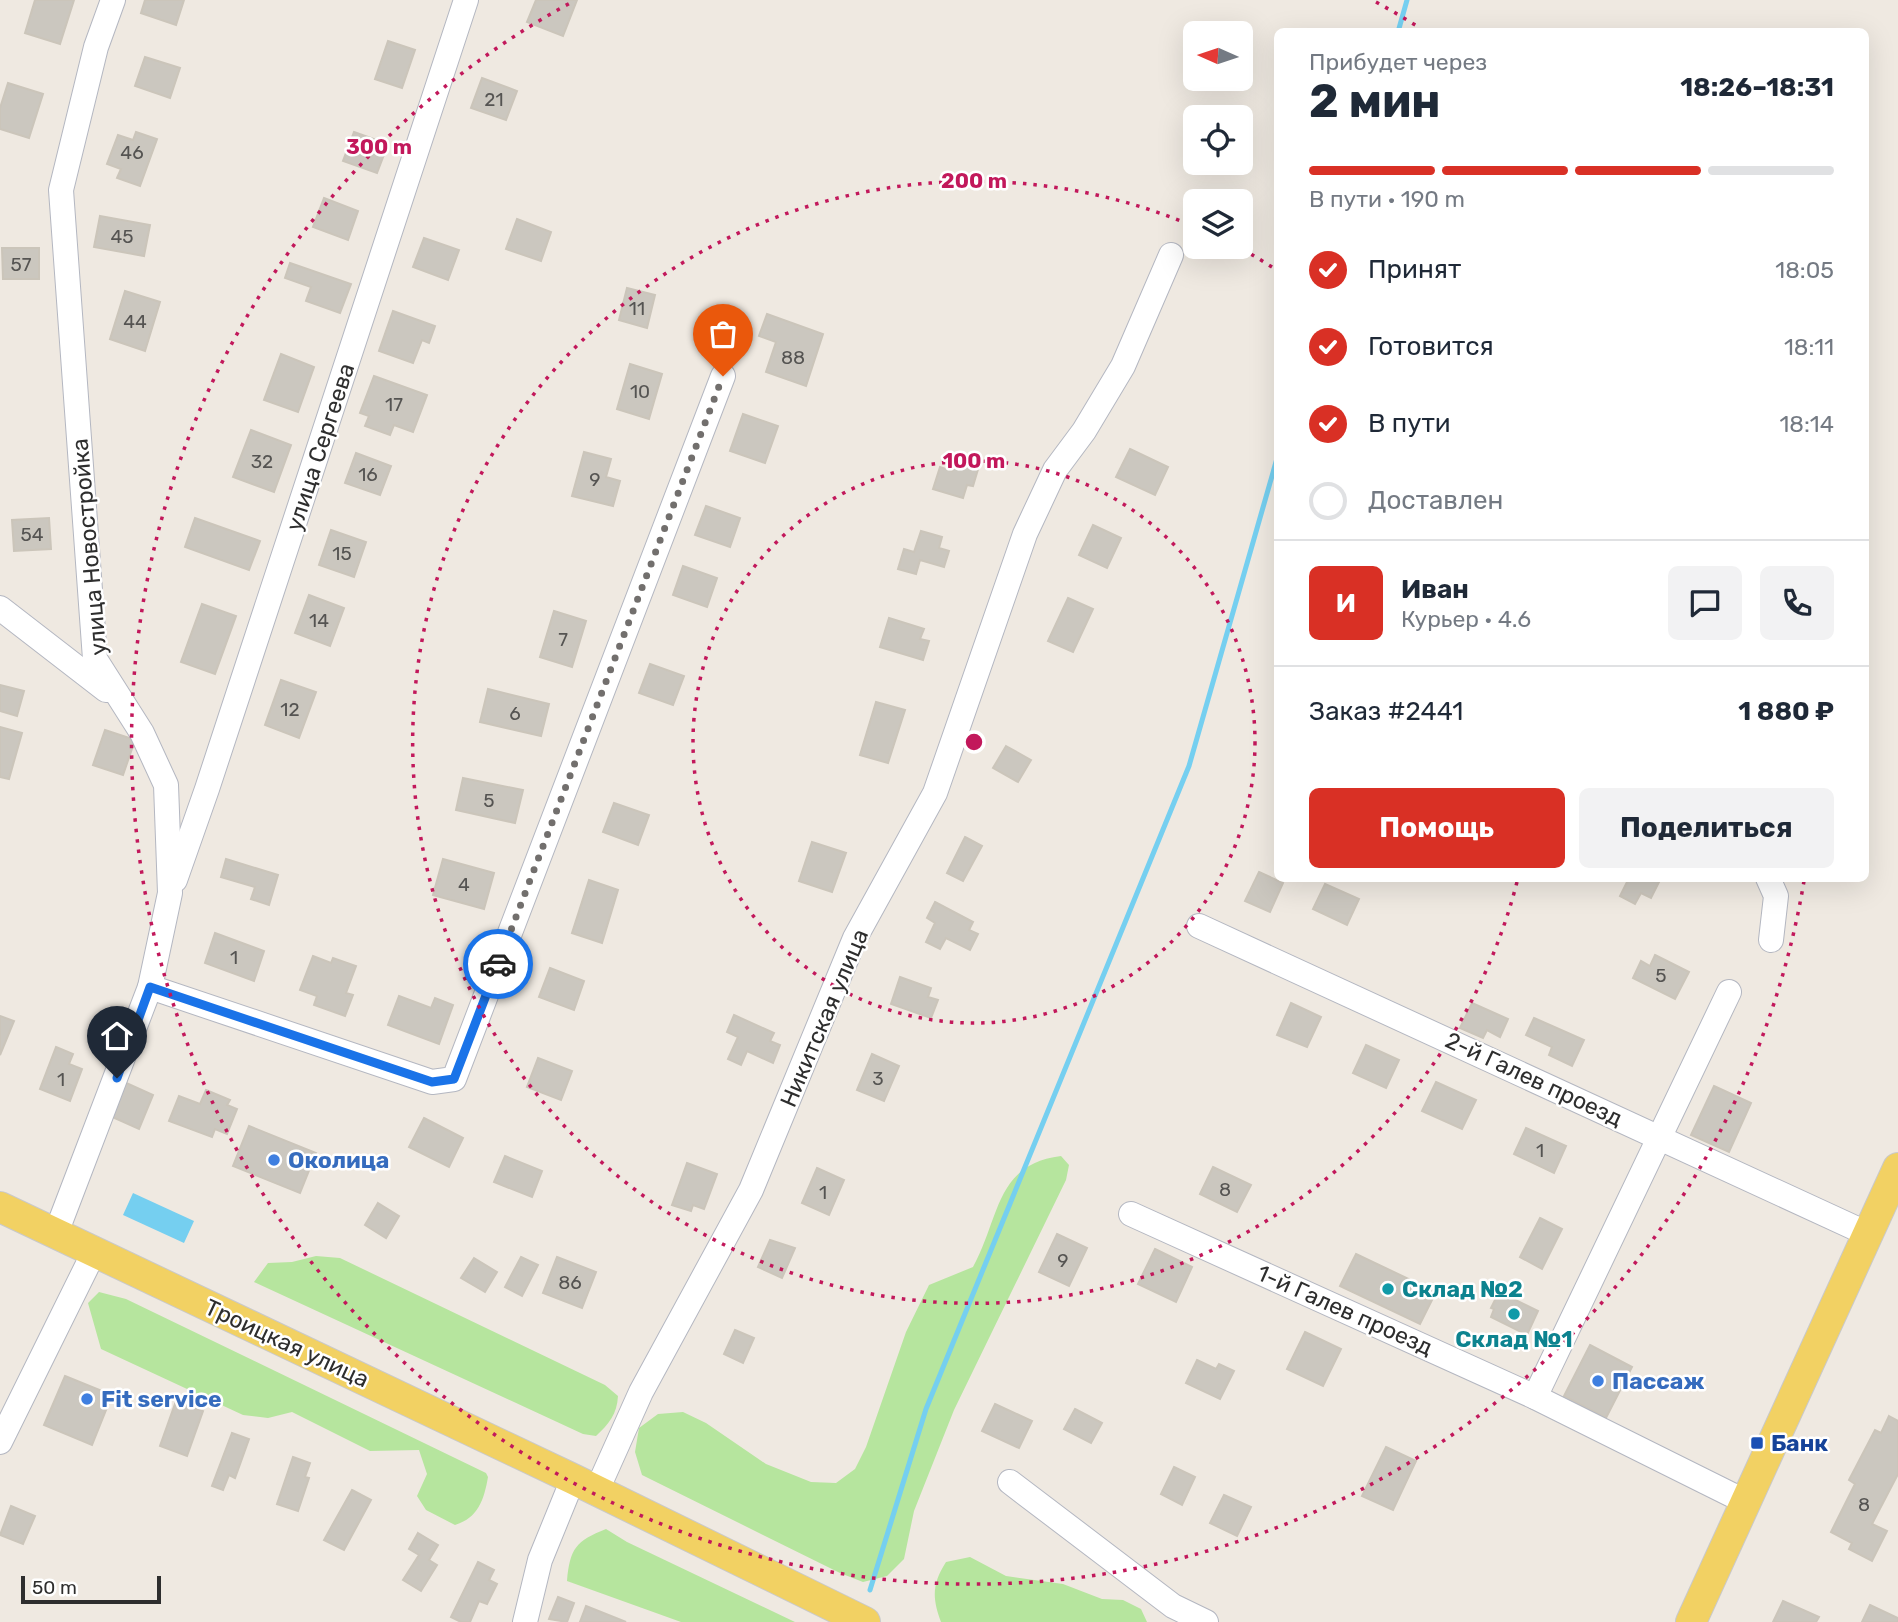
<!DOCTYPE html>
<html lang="ru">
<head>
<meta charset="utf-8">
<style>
	body { margin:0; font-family:Rubik,sans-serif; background:#f2f2f3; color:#1f2937; height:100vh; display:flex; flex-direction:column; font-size:26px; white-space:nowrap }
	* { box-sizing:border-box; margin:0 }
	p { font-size:23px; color:#747a83 }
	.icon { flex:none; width:38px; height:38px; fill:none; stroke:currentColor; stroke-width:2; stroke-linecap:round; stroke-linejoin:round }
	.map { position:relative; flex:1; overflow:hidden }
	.details { position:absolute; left:1274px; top:28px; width:595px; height:854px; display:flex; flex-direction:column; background:#fff; border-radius:10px; box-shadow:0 7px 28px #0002 }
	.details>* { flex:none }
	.needle { width:46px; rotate:273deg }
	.buttons { position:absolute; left:1183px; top:21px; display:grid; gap:14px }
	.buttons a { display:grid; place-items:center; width:70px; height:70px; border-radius:10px; background:#fff; box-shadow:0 7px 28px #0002; font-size:35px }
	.scale { position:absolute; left:21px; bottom:18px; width:140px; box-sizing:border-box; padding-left:7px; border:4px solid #2e2e2e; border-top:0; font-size:19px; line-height:24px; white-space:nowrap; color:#2e2e2e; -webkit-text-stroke:5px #fff; paint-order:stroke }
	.pin { position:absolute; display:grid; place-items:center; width:60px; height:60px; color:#fff; margin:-72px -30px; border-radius:50% 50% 50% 0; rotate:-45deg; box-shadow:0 0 7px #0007 }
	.pin .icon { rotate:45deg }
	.courier { position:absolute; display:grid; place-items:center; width:70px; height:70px; margin:-35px; border:5px solid #1a73e8; border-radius:50%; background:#fff; color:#222; box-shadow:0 2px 9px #0007 }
	.overview em { font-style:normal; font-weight:700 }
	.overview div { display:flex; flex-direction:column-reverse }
	.overview { display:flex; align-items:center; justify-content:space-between; height:119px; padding:0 35px }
	h1 { font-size:46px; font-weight:700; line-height:52px }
	.bar { display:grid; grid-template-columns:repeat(4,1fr); gap:10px 7px; align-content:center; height:84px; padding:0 35px }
	.bar i { height:9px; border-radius:5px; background:#e0e1e3 }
	.bar .on { background:#d93025 }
	.bar p { grid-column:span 4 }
	.line { display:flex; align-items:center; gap:18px; padding:0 35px; border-top:2px solid #e0e1e3 }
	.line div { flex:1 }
	.round { display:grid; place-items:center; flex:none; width:74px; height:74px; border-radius:10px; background:#f2f2f3 }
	ol { padding:0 35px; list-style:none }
	li { display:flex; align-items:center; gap:21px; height:77px }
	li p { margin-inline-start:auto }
	li .icon { padding:7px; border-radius:50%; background:#d93025; color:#fff; stroke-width:4 }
	li:last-child { color:#747a83 }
	li i { width:38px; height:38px; border:4px solid #e0e1e3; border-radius:50% }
	.primary-button { display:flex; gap:14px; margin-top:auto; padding:14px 35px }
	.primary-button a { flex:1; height:80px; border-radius:10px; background:#d93025; color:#fff; font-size:28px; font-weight:700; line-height:80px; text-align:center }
	.primary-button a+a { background:#f2f2f3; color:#1f2937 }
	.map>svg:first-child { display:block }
	.green { fill:#b6e59e }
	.water { fill:#75cff0 }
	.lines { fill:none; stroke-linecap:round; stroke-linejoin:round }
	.stream { stroke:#75cff0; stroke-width:5 }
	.building { fill:#cbc7bf; stroke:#cbc5ba; stroke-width:2 }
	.minor-casing { stroke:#b4b7c1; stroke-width:26 }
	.major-casing { stroke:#c9c9c9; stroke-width:32 }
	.minor { stroke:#fff; stroke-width:24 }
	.major { stroke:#f2d163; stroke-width:30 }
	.done { stroke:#726f6d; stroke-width:7; stroke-dasharray:0 12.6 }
	.route { stroke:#1a73e8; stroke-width:9 }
	.ring { fill:none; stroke:#c2185b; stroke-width:3.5; stroke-dasharray:3.5 7 }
	.shop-dot { fill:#3f7fe0; stroke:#fff; stroke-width:2.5 }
	.culture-dot { fill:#0f9aa8; stroke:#fff; stroke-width:2.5 }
	.transit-dot { fill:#1a4fb4; stroke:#fff; stroke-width:2.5 }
	.labels { text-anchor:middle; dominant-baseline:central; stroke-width:5; stroke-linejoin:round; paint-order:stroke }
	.number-label { font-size:19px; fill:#555452 }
	.street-label { font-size:23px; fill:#2e2e2e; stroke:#fff }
	.shop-label { font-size:23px; font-weight:bold; fill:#366cbe; stroke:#fff; text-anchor:start }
	.culture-label { font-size:23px; font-weight:bold; fill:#0d838f; stroke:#fff; text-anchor:start }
	.transit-label { font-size:23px; font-weight:bold; fill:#164399; stroke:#fff; text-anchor:start }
	.centre { fill:#c2185b; stroke:#fff; stroke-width:3.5 }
	.ring-label { font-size:21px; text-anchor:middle; font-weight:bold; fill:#c2185b; stroke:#fff; stroke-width:5; stroke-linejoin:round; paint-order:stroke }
</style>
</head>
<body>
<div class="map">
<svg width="1898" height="1622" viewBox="0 0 1898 1622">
	<rect width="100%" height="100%" fill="#efe9e1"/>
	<!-- green -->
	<g class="green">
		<path d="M1061,1156L1069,1165L1066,1180L954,1410L914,1511L904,1559L887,1576L863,1582L840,1573L642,1475L635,1452L639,1428L658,1414L683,1412L706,1423L766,1464L811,1482L836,1483L855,1469L866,1447L906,1332L929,1285L973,1267C1000,1218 995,1164 1061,1156Z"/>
		<path d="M316,1256L340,1258L605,1385L618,1396C617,1414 609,1424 596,1436L583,1434L254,1282L268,1263L292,1262Z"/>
		<path d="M99,1292L126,1299L486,1473L488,1477C484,1500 478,1518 455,1525L426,1510L417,1496L427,1474L419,1450L370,1451L292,1412L268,1418L243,1415L101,1349L88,1303Z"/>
		<path d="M606,1529L627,1542L795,1622H681L567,1581C570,1548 576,1541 606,1529Z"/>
		<path d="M970,1557L1006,1576L1063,1584L1102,1599L1123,1600L1141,1609L1147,1622H941C932,1598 932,1584 946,1562Z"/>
	</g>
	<!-- water -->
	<path class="water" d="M133,1193L194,1221L184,1243L123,1215Z"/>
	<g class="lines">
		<!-- stream -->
		<g class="stream">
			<path d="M1398,32L1407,0"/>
			<path d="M870,1590L926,1409L1189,766L1278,455"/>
		</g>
	</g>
	<!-- building -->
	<g class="building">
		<path d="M35,0H74L60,44L25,33Z"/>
		<path d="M145,0H184L176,25L141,13Z"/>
		<path d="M536,0H577L563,36L527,22Z"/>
		<path d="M388,41L415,50L402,88L375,79Z"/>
		<path d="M145,57L180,68L170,98L135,86Z"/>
		<path d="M482,78L517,91L506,120L471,108Z"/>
		<path d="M8,83L43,94L29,138L0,129V108Z"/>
		<path d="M136,132L157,139L140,186L117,178L121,169L107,164L118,135L133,140Z"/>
		<path d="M354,132L388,144L377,173L343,161Z"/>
		<path d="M324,198L358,211L348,240L313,227Z"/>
		<path d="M100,216L150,225L144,256L94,247Z"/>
		<path d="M517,219L551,232L541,261L506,249Z"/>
		<path d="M424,238L459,250L448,280L413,267Z"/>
		<path d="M2,248H39V279H3Z"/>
		<path d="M290,263L351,284L340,313L306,301L311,287L285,278Z"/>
		<path d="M627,288L655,295L647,328L619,320Z"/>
		<path d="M125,291L160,302L145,351L110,339Z"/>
		<path d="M393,311L435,326L429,343L422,340L413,363L379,351Z"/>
		<path d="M767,314L823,334L806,386L766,372L776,342L759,336Z"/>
		<path d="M281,354L314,367L298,412L264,400Z"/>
		<path d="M630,364L662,374L649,419L617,409Z"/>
		<path d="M374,376L427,395L413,432L394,425L390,435L365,426L369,416L360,413Z"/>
		<path d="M743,414L778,426L765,463L730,451Z"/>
		<path d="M251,430L291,445L274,492L233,477Z"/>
		<path d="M1130,449L1168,467L1155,495L1116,477Z"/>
		<path d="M584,452L611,459L606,477L620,481L613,506L572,496Z"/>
		<path d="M356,453L391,466L380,495L345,483Z"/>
		<path d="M955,459L979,466L973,486L967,485L963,498L933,489L940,467L952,471Z"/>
		<path d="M706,506L740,518L730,547L695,535Z"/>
		<path d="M49,518L51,549L14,551L12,520Z"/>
		<path d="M195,518L260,541L249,570L185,547Z"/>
		<path d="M1093,525L1121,538L1107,568L1079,555Z"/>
		<path d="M331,530L366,542L354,577L319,565Z"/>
		<path d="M921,531L942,537L939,548L949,551L944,567L920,560L916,574L898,569L904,549L914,552Z"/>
		<path d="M683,566L717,578L707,607L673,595Z"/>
		<path d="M309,595L344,608L330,646L295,633Z"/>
		<path d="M1068,598L1093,609L1073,652L1048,641Z"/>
		<path d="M202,604L236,616L215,674L181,662Z"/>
		<path d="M554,611L586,621L572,667L540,657Z"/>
		<path d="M889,618L924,629L920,639L929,641L923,660L880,647Z"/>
		<path d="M650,664L684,676L673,705L639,693Z"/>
		<path d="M281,680L316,692L299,738L265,725Z"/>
		<path d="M0,685L24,691L17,716L0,711Z"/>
		<path d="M488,689L549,704L541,736L480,722Z"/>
		<path d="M876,702L905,710L888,763L860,755Z"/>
		<path d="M0,727L22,733L9,779L0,777Z"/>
		<path d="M105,730L135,740L123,775L93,765Z"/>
		<path d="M1006,746L1031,760L1018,782L993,768Z"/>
		<path d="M463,778L523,790L515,823L456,810Z"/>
		<path d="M614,803L649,815L638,845L603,832Z"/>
		<path d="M965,837L982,846L963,881L947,873Z"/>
		<path d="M812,842L846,853L832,892L799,881Z"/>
		<path d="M226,859L278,875L269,905L251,899L255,887L221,877Z"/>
		<path d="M443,859L494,873L484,909L433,895Z"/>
		<path d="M1259,872L1283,883L1270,912L1245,901Z"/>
		<path d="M1661,878L1651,898L1641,893L1635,904L1620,896L1629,878Z"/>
		<path d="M589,880L618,890L602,943L572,933Z"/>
		<path d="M1325,884L1359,899L1347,925L1313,909Z"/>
		<path d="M935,902L973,922L969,930L978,934L970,950L946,938L940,949L926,942L935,923L927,918Z"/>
		<path d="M215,933L264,951L254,981L205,963Z"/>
		<path d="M1655,955L1689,972L1675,999L1633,978L1641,961L1650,966Z"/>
		<path d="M313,956L331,963L333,958L356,966L346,993L353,995L345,1016L314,1005L317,996L300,990Z"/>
		<path d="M550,968L584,981L574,1010L539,997Z"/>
		<path d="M900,977L931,988L928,997L938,1000L931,1018L891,1004Z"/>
		<path d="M399,996L431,1008L435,998L453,1005L439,1044L388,1025Z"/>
		<path d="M1291,1003L1321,1017L1307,1047L1277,1035Z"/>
		<path d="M1472,1003L1508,1019L1500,1037L1487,1030L1483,1038L1460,1028Z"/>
		<path d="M734,1015L774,1033L770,1041L780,1045L773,1063L747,1051L741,1065L728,1059L738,1037L727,1032Z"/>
		<path d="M0,1016L14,1021L0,1055Z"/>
		<path d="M1534,1018L1584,1040L1572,1066L1549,1055L1552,1047L1526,1035Z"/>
		<path d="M1366,1045L1399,1060L1386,1088L1353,1073Z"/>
		<path d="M56,1047L73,1054L69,1064L82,1069L70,1101L40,1089Z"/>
		<path d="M872,1054L899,1066L884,1101L857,1090Z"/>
		<path d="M538,1058L572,1071L561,1100L527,1087Z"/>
		<path d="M124,1082L153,1095L139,1129L110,1116Z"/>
		<path d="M1436,1082L1476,1100L1462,1129L1422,1111Z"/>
		<path d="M1714,1086L1751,1103L1729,1152L1691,1135Z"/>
		<path d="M206,1090L230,1100L227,1105L237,1109L227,1134L215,1129L212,1137L169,1121L179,1096L200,1104Z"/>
		<path d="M424,1118L463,1138L449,1167L409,1147Z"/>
		<path d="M249,1126L316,1153L300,1193L233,1166Z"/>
		<path d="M1526,1128L1566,1146L1554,1173L1514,1154Z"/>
		<path d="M505,1156L542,1171L532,1197L494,1182Z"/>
		<path d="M687,1163L717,1174L704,1209L693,1205L691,1211L672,1205Z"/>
		<path d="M1213,1167L1251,1185L1237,1212L1200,1194Z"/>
		<path d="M817,1168L844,1180L829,1215L802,1203Z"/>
		<path d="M378,1203L399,1216L386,1238L365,1225Z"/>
		<path d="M1540,1218L1562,1229L1542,1269L1520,1257Z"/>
		<path d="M1057,1234L1087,1248L1069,1286L1039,1272Z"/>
		<path d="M770,1240L795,1248L782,1278L758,1267Z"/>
		<path d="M1155,1249L1192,1267L1176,1302L1138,1284Z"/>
		<path d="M1356,1254L1436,1292L1420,1324L1340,1286Z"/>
		<path d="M521,1257L538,1265L522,1296L505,1287Z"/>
		<path d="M557,1257L596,1272L582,1308L543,1293Z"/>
		<path d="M474,1258L497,1272L485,1292L461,1278Z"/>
		<path d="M1499,1292L1538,1311L1527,1335L1491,1317L1494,1309L1491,1308Z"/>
		<path d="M735,1330L754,1338L743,1363L724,1354Z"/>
		<path d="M1305,1332L1341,1349L1323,1386L1287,1369Z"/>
		<path d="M1590,1345L1632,1367L1606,1418L1564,1396Z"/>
		<path d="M1197,1360L1216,1369L1219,1364L1234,1371L1220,1399L1186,1383Z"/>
		<path d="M65,1376L112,1395L92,1445L44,1425Z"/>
		<path d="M176,1401L203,1411L187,1456L160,1446Z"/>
		<path d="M995,1404L1032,1421L1019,1448L982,1431Z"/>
		<path d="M1075,1409L1102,1423L1091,1443L1064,1429Z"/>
		<path d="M1889,1416L1898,1421V1474L1872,1524L1887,1531L1872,1561L1849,1549L1852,1543L1831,1532L1855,1484L1849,1480L1875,1430L1881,1433Z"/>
		<path d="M232,1433L249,1439L235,1478L229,1475L223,1490L212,1486Z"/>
		<path d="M1386,1447L1416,1461L1393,1510L1362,1496Z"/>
		<path d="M293,1457L310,1463L305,1477L309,1478L298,1511L277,1504Z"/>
		<path d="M1174,1467L1195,1477L1182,1505L1161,1494Z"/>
		<path d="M352,1490L371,1500L344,1550L324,1540Z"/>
		<path d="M1224,1495L1251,1507L1237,1536L1210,1523Z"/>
		<path d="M11,1506L35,1516L23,1544L0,1535Z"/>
		<path d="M418,1533L438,1545L429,1560L437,1565L421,1591L403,1580L419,1555L409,1549Z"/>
		<path d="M478,1562L494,1570L489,1580L497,1584L487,1604L479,1601L470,1622H461L451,1617Z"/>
		<path d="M558,1597L574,1603L567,1622L549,1619Z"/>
		<path d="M1783,1601L1819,1617L1816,1622H1773Z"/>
		<path d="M1870,1605L1898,1618V1622H1862Z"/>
		<path d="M586,1606L626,1622H580Z"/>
	</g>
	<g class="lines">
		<!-- minor casing -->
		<g class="minor-casing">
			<g id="minor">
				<path d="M0,608L106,690"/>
				<path d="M1768,878L1776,896L1771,940"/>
				<path d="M175,880L207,789L466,0"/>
				<path d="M1199,926L1868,1234"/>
				<path d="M150,987L432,1082L454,1079L723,376"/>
				<path d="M1131,1214L1535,1397L1746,1502"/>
				<path d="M56,1233L150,987L170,893L166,785L142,733L95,659L61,190L96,47L113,0"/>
				<path d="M1535,1397L1729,992"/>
				<path d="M0,1442L94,1252"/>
				<path d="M1010,1482L1173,1606L1206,1622"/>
				<path d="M597,1490L641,1392L751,1190L855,938L935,793L1025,534L1055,470L1084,431L1123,366L1171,255"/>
				<path d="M525,1622L540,1560L573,1479"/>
			</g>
		</g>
		<!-- major casing -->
		<g class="major-casing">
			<g id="major">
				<path d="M0,1207L573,1479L865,1622"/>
				<path d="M1691,1622L1898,1168"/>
			</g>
		</g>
		<!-- minor -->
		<use href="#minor" class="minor"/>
		<!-- major -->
		<use href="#major" class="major"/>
	</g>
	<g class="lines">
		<!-- done -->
		<path class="done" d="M498,964L723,376"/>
		<!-- route -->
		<path class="route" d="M117,1078L150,987L432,1082L454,1079L498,964"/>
	</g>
	<!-- distance rings -->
	<g class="ring">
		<circle cx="974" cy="742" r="281"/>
		<path d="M1517 882A561 561 0 1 1 1193 226M1242 249A561 561 0 0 1 1275 269"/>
		<path d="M1804 881A842 842 0 1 1 572 2M1376 2A842 842 0 0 1 1420 28"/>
	</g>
	<!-- markers -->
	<g class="shop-dot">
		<circle cx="274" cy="1160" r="7"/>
		<circle cx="1598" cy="1381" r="7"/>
		<circle cx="87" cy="1399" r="7"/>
	</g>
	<g class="culture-dot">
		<circle cx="1388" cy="1289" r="7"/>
		<circle cx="1514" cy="1314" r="7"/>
	</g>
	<rect class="transit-dot" x="1750" y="1436" width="14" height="14" rx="3.5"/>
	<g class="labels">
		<!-- number labels -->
		<g class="number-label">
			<text x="494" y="99">21</text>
			<text x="132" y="152">46</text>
			<text x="122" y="236">45</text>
			<text x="21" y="264">57</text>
			<text x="637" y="308">11</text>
			<text x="135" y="321">44</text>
			<text x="793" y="357">88</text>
			<text x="640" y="391">10</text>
			<text x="394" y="404">17</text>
			<text x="262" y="461">32</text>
			<text x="368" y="474">16</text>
			<text x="595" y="479">9</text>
			<text x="32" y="534">54</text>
			<text x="342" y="553">15</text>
			<text x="319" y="620">14</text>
			<text x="563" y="639">7</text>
			<text x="290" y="709">12</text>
			<text x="515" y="713">6</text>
			<text x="489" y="800">5</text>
			<text x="464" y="884">4</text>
			<text x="234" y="957">1</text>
			<text x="1661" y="975">5</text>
			<text x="878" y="1078">3</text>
			<text x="61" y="1079">1</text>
			<text x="1540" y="1150">1</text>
			<text x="1225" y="1189">8</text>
			<text x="823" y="1192">1</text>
			<text x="1063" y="1260">9</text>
			<text x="570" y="1282">86</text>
			<text x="1864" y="1504">8</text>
		</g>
		<!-- street labels -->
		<g class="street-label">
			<text transform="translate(320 447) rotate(-72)">улица Сергеева</text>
			<text transform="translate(89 547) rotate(-95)">улица Новостройка</text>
			<text transform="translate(824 1018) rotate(-67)">Никитская улица</text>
			<text transform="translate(1534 1079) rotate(25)">2-й Галев проезд</text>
			<text transform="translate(1345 1310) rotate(24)">1-й Галев проезд</text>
			<text transform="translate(287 1343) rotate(25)">Троицкая улица</text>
		</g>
		<!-- shop labels -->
		<g class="shop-label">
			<text x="288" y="1160">Околица</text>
			<text x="1612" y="1381">Пассаж</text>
			<text x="101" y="1399">Fit service</text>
		</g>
		<!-- culture labels -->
		<g class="culture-label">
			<text x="1402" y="1289">Склад №2</text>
			<text x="1514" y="1339" text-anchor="middle">Склад №1</text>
		</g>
		<!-- transit labels -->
		<g class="transit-label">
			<text x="1771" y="1443">Банк</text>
		</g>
	</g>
	<circle cx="974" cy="742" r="10" class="centre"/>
	<g class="ring-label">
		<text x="379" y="154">300 m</text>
		<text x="974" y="188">200 m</text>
		<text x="974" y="468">100 m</text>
	</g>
</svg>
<div class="buttons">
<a><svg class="needle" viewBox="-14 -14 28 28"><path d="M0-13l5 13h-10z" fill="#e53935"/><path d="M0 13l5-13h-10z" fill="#747a83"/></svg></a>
<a><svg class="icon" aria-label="locate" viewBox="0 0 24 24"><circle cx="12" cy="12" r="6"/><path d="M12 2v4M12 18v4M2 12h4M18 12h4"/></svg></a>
<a><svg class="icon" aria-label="layers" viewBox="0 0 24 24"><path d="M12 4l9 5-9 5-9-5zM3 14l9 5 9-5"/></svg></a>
</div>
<div class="scale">50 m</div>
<div class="pin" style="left:723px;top:376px;background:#ea580c"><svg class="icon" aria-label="bag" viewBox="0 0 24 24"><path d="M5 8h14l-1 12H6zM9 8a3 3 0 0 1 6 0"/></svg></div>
<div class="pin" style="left:117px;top:1078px;background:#1f2937"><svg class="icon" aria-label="home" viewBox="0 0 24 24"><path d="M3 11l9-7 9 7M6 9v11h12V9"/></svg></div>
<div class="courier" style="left:498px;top:964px"><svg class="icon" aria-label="car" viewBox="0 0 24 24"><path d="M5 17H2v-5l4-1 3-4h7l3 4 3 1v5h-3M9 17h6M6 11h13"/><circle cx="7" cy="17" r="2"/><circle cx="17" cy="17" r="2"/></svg></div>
<section class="details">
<div class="overview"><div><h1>2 мин</h1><p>Прибудет через</p></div><em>18:26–18:31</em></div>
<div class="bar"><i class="on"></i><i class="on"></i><i class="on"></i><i></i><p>В пути · 190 m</p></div>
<ol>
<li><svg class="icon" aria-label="check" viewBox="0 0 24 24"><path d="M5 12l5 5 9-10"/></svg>Принят<p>18:05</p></li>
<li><svg class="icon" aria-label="check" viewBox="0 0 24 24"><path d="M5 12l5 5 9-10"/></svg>Готовится<p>18:11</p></li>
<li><svg class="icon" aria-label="check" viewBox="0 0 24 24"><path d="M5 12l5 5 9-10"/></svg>В пути<p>18:14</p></li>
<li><i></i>Доставлен</li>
</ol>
<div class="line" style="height:126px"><b class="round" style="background:#d93025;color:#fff">И</b><div><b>Иван</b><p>Курьер · 4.6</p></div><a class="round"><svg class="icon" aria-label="chat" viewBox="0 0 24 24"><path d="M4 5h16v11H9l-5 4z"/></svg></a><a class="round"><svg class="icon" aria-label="phone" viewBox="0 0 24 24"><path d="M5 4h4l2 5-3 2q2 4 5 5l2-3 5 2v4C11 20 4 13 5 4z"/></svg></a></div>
<div class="line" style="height:91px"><div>Заказ #2441</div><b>1 880 ₽</b></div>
<div class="primary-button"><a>Помощь</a><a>Поделиться</a></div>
</section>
</div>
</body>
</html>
